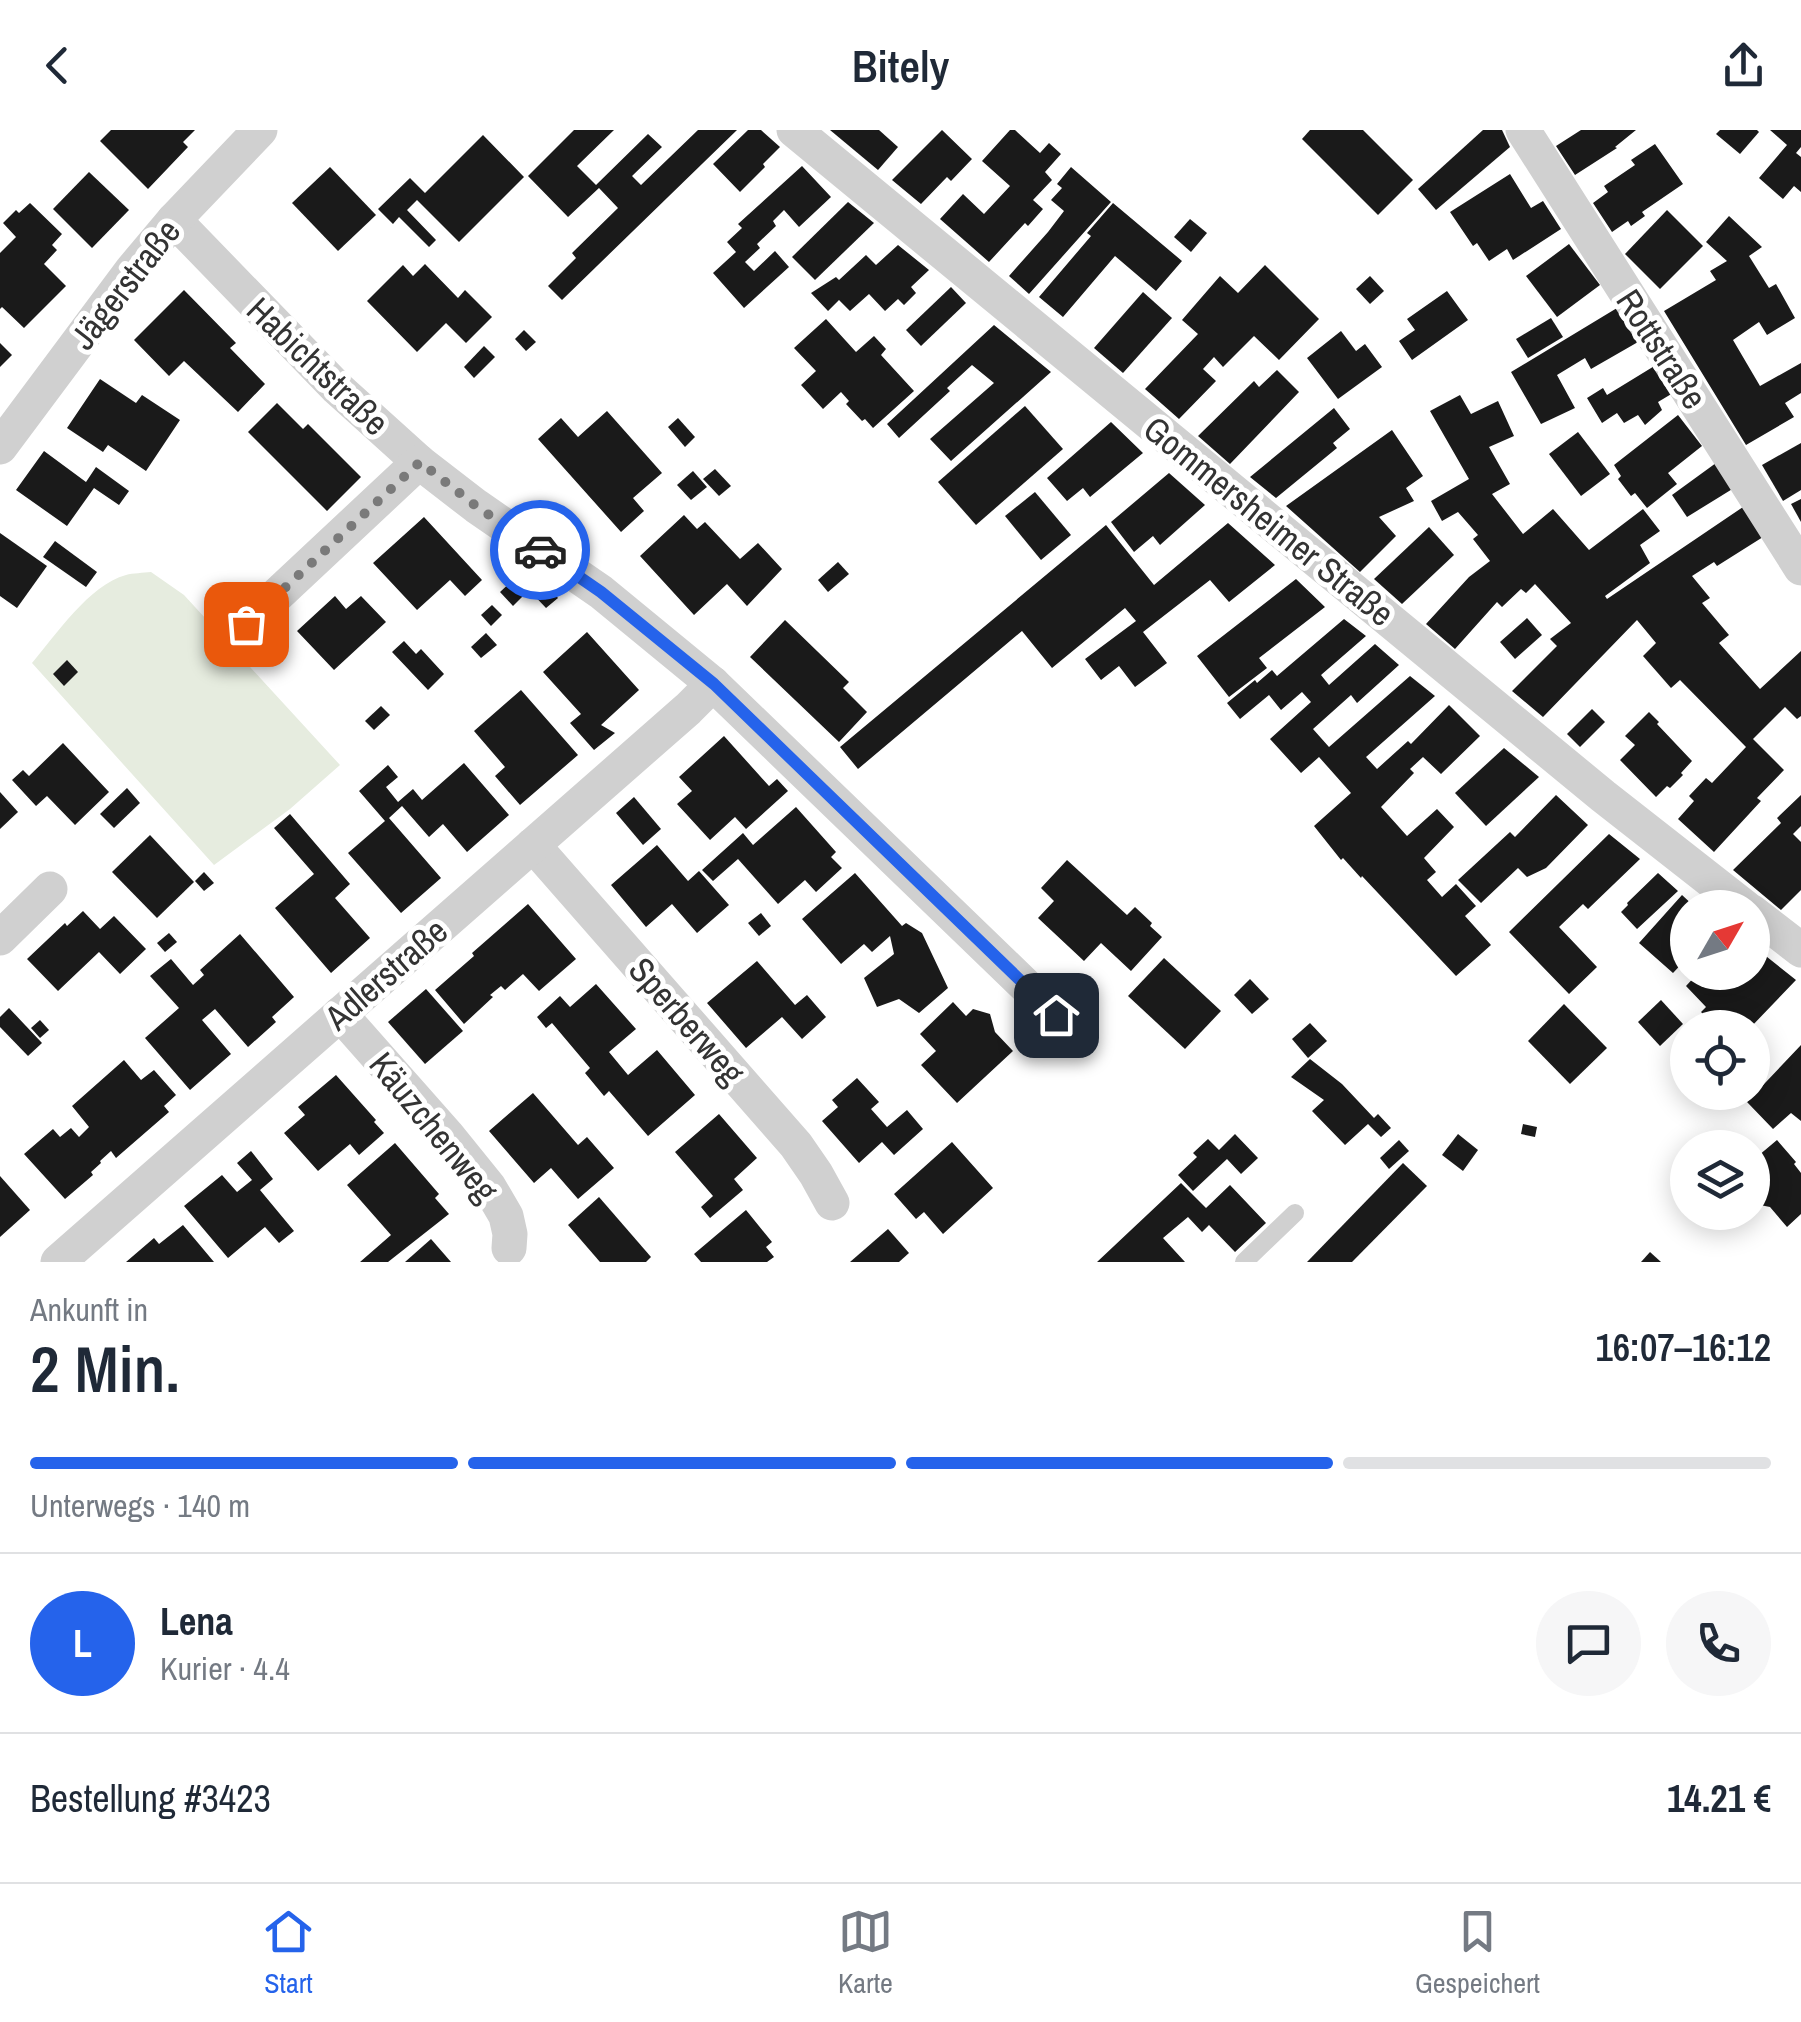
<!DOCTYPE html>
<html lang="de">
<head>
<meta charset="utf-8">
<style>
	body { margin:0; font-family:"Archivo Narrow",sans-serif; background:#f6f6f7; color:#1f2937; height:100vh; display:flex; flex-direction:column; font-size:38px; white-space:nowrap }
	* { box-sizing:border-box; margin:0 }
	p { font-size:32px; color:#747a83 }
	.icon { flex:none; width:55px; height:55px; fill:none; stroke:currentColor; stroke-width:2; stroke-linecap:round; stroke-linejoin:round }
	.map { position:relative; height:1132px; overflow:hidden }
	.drawer { display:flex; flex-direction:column; background:#fff; flex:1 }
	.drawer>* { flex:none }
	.needle { width:65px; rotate:51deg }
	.buttons { position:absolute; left:1670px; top:760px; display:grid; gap:20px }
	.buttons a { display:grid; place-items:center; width:100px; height:100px; border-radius:50%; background:#fff; box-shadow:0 5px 25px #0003; font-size:50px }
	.pin { position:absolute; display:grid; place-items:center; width:85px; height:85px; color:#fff; margin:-42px; border-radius:20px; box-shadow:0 5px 15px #0006 }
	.courier { position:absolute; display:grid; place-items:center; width:100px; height:100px; margin:-50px; border:8px solid #2563eb; border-radius:50%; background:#fff; color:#222; box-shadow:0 2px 12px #0007 }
	.headline em { font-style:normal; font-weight:600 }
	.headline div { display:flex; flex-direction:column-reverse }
	.headline { display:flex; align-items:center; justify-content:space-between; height:170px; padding:0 30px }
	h1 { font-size:65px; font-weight:600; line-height:75px }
	.bar { display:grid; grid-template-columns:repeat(4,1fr); gap:15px 10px; align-content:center; height:120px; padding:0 30px }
	.bar i { height:12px; border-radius:8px; background:#e0e1e3 }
	.bar .active { background:#2563eb }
	.bar p { grid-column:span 4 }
	.line { display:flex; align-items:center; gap:25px; padding:0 30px; border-top:2px solid #e0e1e3 }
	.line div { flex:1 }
	.round { display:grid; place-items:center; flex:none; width:105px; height:105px; border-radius:52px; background:#f6f6f7 }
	header { display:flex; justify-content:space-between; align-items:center; height:130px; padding:0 30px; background:#fff; font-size:45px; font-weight:600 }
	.tabs { display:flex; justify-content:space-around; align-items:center; height:140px; border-top:2px solid #e0e1e3; background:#fff; font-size:28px; color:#747a83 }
	.tabs a { display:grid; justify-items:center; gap:5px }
	.tabs .active { color:#2563eb }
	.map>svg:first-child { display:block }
	.green { fill:#e6ecdf }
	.building { fill:#1a1a1a }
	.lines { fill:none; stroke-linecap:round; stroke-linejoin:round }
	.service { stroke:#d0d0d0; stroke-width:18 }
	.minor { stroke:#d0d0d0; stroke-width:35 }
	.done { stroke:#7a7a7a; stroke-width:10; stroke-dasharray:0 18 }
	.route { stroke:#2563eb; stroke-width:12 }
	.labels { text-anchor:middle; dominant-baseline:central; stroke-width:10; stroke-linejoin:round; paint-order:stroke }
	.street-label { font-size:35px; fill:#333; stroke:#fff }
</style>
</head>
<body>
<header><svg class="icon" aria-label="back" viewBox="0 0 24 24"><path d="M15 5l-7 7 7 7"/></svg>Bitely<svg class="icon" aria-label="share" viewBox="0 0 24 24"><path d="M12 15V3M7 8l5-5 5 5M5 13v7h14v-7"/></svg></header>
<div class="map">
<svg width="1801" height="1132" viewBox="0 0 1801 1132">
	<rect width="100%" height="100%" fill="#fff"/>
	<!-- green -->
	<path class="green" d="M151,442L184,465L340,635L290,679L214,735L32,533C56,505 89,455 126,445C133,443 143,443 151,442Z"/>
	<!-- building -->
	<g class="building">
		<path d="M111,0H195L183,12L188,17L148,59L100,11Z"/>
		<path d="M574,0H614L577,36L596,55L648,4L662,17L632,46L641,55L698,0H737L562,170L548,156L576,128L572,123L618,78L599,58L568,87L528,46Z"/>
		<path d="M748,0H761L780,17L763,34L765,37L740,62L713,34Z"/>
		<path d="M830,0H879L898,17L878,40Z"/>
		<path d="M942,0L972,29L951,51L947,47L921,74L892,50Z"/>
		<path d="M1010,0H1015L1040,23L1049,13L1061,24L1045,42L1052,50L1033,70L1043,79L1028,96L1025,93L989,132L940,89L963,64L984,84L1010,56L982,31Z"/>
		<path d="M1310,0H1363L1413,50L1378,85L1302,9Z"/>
		<path d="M1483,0H1502L1510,17L1436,80L1418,59Z"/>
		<path d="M1581,0H1636L1615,17L1617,18L1575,45L1556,16Z"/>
		<path d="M1720,0H1757L1759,2L1740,24L1716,4Z"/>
		<path d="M1770,0H1801V17L1796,23L1801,27V62L1794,56L1783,69L1759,48L1787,15Z"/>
		<path d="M483,5L524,47L459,112L417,70L407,80L436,110L429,117L399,87L393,94L378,79L410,48L425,63Z"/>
		<path d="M1655,14L1683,54L1642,82L1645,86L1631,96L1628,91L1612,102L1593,73L1608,62L1604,56L1635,35L1631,30Z"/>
		<path d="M802,36L831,67L799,97L784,80L773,91L776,96L757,114L760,118L745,132L754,141L775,121L789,137L744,178L713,143L736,122L727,112L742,98L738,94Z"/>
		<path d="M330,37L376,85L338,121L292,73Z"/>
		<path d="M1071,37L1111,72L1029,164L1009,146L1048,102L1064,81L1051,70L1062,58L1057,54Z"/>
		<path d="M89,42L129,80L92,118L53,79Z"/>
		<path d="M1510,44L1531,78L1543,71L1561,99L1513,130L1507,119L1489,131L1477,113L1473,116L1450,82Z"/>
		<path d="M848,72L874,93L815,150L792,127Z"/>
		<path d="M30,73L62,104L52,115L57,120L44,134L66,156L24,198L2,177L0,179V123L16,107L3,93L16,80L19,83Z"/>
		<path d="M1113,73L1182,131L1156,161L1115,126L1063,187L1039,167L1091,106L1087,103Z"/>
		<path d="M1667,80L1703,116L1660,159L1625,124Z"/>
		<path d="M1729,86L1762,117L1749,126L1769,158L1776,154L1795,188L1767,205L1759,192L1733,210L1760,256L1801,233V263L1785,273L1794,287L1746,315L1664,181L1716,150L1710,141L1727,131L1706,112Z"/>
		<path d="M1190,89L1207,103L1191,122L1174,107Z"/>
		<path d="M1569,114L1600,155L1557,187L1526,146Z"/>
		<path d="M898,115L929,140L911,157L916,163L904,175L898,169L885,181L869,164L850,181L839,170L828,181L811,163L836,147L839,150L866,125L876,135Z"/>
		<path d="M425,134L458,168L465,160L492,187L466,213L446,193L417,222L367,171L403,135L413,146Z"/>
		<path d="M1265,135L1319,189L1279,230L1254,206L1223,237L1214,227L1203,239L1216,251L1179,289L1145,259L1198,204L1182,190L1220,146L1238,163Z"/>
		<path d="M1370,146L1384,161L1370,174L1356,159Z"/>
		<path d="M951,157L966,173L921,216L906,200Z"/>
		<path d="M184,160L236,213L230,218L265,254L238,282L184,231L169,246L134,210Z"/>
		<path d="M1447,161L1468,190L1412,230L1399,211L1415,200L1407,189Z"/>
		<path d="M1143,162L1172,188L1123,243L1094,218Z"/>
		<path d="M1617,178L1638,212L1591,239L1585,228L1557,245L1575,278L1541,294L1511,242Z"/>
		<path d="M1551,188L1563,207L1528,228L1516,209Z"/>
		<path d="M826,189L856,222L874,206L886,219L881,225L914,261L873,298L865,289L862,291L846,274L849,271L841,262L823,279L801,255L816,241L794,218Z"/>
		<path d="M994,195L1051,242L951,331L930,309L994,253L972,235L947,258L950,261L899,308L887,294Z"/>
		<path d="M524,200L536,212L526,221L515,209Z"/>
		<path d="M1341,201L1356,221L1365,214L1382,237L1338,269L1307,228Z"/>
		<path d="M0,213L12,225L0,237Z"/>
		<path d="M484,216L495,227L474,248L464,237Z"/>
		<path d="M1656,235L1673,263L1658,272L1662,280L1645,295L1638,285L1624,293L1617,283L1602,293L1587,268L1603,258L1607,265Z"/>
		<path d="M1277,240L1299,262L1230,334L1198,306L1254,251L1259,257Z"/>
		<path d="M100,249L136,273L142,265L180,290L146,341L108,315L103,322L67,298Z"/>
		<path d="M1460,265L1471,284L1498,271L1514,306L1489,317L1510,354L1492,364L1523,404L1553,379L1589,420L1643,379L1660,401L1640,415L1650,433L1605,466L1607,469L1743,377L1763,407L1717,436L1714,432L1692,446L1710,468L1702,473L1729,505L1719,513L1760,559L1801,521V586L1797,589L1785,577L1753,609L1784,640L1757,668L1761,671L1714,722L1678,689L1694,671L1689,666L1706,648L1712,653L1746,617L1680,550L1671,558L1643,526L1656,513L1637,490L1543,587L1512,561L1557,516L1550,509L1571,493L1535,454L1526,463L1521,459L1502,477L1497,472L1455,519L1426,494L1469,447L1490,431L1473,409L1478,405L1458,382L1442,391L1431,371L1469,349L1430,281Z"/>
		<path d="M277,273L303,299L308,294L361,347L327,381L248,302Z"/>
		<path d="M1025,276L1063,319L976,395L938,352Z"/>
		<path d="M1334,278L1350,299L1333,313L1337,318L1276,368L1250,347Z"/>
		<path d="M607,281L662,343L633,368L644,381L621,402L538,309L561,288L578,307Z"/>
		<path d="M1678,285L1702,316L1668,343L1677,354L1647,378L1635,363L1631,366L1618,349L1621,346L1614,335Z"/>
		<path d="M678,288L695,307L685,317L668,297Z"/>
		<path d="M1111,292L1143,323L1090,367L1083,358L1067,371L1047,348Z"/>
		<path d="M1392,300L1423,346L1406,358L1414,371L1379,387L1396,406L1360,442L1286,376Z"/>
		<path d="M1578,302L1610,344L1581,366L1549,324Z"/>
		<path d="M1801,313V360L1783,371L1762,335Z"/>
		<path d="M44,321L86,352L96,337L129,361L119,375L94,358L67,396L16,360Z"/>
		<path d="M1716,333L1734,358L1687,387L1672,365Z"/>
		<path d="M715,339L731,356L719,366L703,349Z"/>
		<path d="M693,341L707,357L691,370L677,355Z"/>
		<path d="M1169,343L1205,375L1160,415L1153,406L1134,422L1111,392Z"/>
		<path d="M1035,362L1071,405L1041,430L1005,386Z"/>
		<path d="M1801,369V392L1791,374Z"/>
		<path d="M684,385L697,399L705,392L740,429L758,413L782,439L747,476L727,454L694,485L640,426Z"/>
		<path d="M424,387L482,450L465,466L450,450L417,480L373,433Z"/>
		<path d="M1228,393L1275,435L1229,472L1210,450L1143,502L1167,533L1135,557L1119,536L1101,550L1085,529L1136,491L1125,478L1052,538L1022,501L858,639L840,617L1106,395L1154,455Z"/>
		<path d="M1429,397L1454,425L1402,474L1374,449Z"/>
		<path d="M0,403L47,436L17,478L0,466Z"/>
		<path d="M55,411L97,442L86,457L43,427Z"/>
		<path d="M838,432L849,444L828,462L818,450Z"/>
		<path d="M525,439L537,453L542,449L558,468L546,478L529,460L513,476L500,462Z"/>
		<path d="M1296,449L1325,477L1259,528L1267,538L1229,567L1197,526Z"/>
		<path d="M335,466L346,479L361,466L386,492L334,540L297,501Z"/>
		<path d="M492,475L502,485L491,496L481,485Z"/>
		<path d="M1527,488L1542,505L1515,529L1500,512Z"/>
		<path d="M1344,489L1366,506L1321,545L1329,555L1375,514L1399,535L1357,573L1351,565L1313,599L1329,617L1410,546L1435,566L1366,627L1377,639L1408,611L1411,614L1449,575L1480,606L1441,644L1423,627L1410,639L1414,643L1381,677L1407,706L1437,679L1454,697L1424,728L1436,742L1427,750L1442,767L1456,754L1476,776L1465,786L1491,815L1456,846L1362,746L1361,748L1343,728L1341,730L1314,696L1351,663L1319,627L1301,643L1270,609L1311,572L1302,562L1281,580L1269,565L1240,589L1227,573L1255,550L1257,553L1272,540L1277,546Z"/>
		<path d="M785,490L849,552L843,558L867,582L839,612L750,527Z"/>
		<path d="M587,502L639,560L601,595L615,603L594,620L570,593L581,584L543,542Z"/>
		<path d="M486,503L497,515L481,528L471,517Z"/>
		<path d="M404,511L416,524L421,519L444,544L428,560L392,522Z"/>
		<path d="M67,530L78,542L64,556L53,544Z"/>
		<path d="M521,560L578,625L520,675L495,646L505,637L474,601Z"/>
		<path d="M381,576L390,585L374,600L365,591Z"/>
		<path d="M1592,579L1605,592L1580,617L1567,604Z"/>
		<path d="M1649,582L1659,592L1657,594L1692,631L1681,643L1683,645L1670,658L1667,656L1656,667L1620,630L1635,615L1625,606Z"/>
		<path d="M724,606L769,656L777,649L788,661L746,699L735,687L710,710L677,674L692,661L679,647Z"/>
		<path d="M63,613L109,662L75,695L47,666L36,676L12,650L23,640L29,646Z"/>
		<path d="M1504,618L1539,647L1486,696L1455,663Z"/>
		<path d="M464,633L509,685L467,722L443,694L429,707L402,676L389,688L441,748L401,783L348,723L385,691L359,661L388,635L398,647L386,657L398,672L413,659L422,670Z"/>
		<path d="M127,658L140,673L114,698L100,684Z"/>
		<path d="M0,662L18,682L0,699Z"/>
		<path d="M1556,665L1588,695L1546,738L1527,747L1518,738L1481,773L1458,750L1510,702L1515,707Z"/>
		<path d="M1801,665V696L1793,704L1801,712V760L1781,780L1733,740L1781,693L1777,688Z"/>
		<path d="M634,667L661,699L643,715L616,683Z"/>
		<path d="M796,677L836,722L831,727L842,738L816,762L805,750L778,774L738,729L713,751L702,740L743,703L753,715Z"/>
		<path d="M290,684L350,754L335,768L370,808L331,843L275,778L314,744L274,698Z"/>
		<path d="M1609,704L1640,729L1588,779L1583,774L1559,797L1597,837L1569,864L1509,802Z"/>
		<path d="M150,705L194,752L157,788L112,742Z"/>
		<path d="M657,715L688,751L699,741L729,775L697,803L672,774L646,797L611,755Z"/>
		<path d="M1067,730L1127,785L1135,777L1152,793L1150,796L1162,807L1131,841L1101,813L1084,831L1038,788L1054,771L1041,758Z"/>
		<path d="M204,742L214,753L204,761L195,751Z"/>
		<path d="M855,743L902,796L906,793L922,803L948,858L919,883L899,869L877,877L864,848L894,824L890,806L872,822L864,814L841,834L802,789Z"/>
		<path d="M1658,743L1678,761L1637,799L1621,782L1628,775L1627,773Z"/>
		<path d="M1682,765L1696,778H1688V827L1673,843L1639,813Z"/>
		<path d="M528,774L576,829L539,861L523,844L505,860L501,856L490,865L493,867L464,894L435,860L474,826L472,823Z"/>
		<path d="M83,781L100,799L114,786L146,819L120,844L99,822L58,861L27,829L65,793L67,796Z"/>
		<path d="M761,783L771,796L759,806L748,793Z"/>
		<path d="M169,803L177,812L165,822L157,813Z"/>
		<path d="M240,804L294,867L272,887L276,892L248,917L215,879L202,890L231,924L190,960L145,908L179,878L150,846L171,829L193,855L204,845L200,840Z"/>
		<path d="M1752,815L1796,850L1750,898H1717L1701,882L1706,877L1686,856L1699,842H1752Z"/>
		<path d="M1164,828L1221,881L1185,919L1128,866Z"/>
		<path d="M757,831L795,875L807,865L826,887L802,909L782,887L746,918L707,873Z"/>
		<path d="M1250,849L1269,869L1252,884L1234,865Z"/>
		<path d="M596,854L636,899L609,922L628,945L657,920L695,965L648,1006L609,961L604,966L585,943L590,938L552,893L546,898L537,887L560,866L570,877Z"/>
		<path d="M426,859L463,901L425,934L388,892Z"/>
		<path d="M1661,870L1683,894L1660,916L1638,892Z"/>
		<path d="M953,872L966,886L973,879L990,884L995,902L1013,921L957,973L921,935L936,921L920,904Z"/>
		<path d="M1564,874L1607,918L1570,954L1528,911Z"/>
		<path d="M9,878L42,913L28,926L0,897V887Z"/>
		<path d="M40,890L49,900L40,908L31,898Z"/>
		<path d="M1310,893L1327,911L1308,928L1292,909Z"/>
		<path d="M1801,915V991L1791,983L1773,999L1747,972Z"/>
		<path d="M1310,929L1342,954L1374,988L1378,984L1391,998L1381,1007L1368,994L1345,1015L1312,981L1324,970L1291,947Z"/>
		<path d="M124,930L141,950L154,940L176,965L164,976L169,982L116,1028L111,1021L100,1031L101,1033L91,1042L93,1045L65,1069L24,1024L53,999L60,1007L71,998L79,1007L89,997L72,976Z"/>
		<path d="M336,945L376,990L374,992L384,1003L359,1025L350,1014L318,1041L284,1003L305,985L298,977Z"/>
		<path d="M857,948L879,972L871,979L887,997L907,980L923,999L894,1025L882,1012L859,1033L822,991L838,977L832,970Z"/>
		<path d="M533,963L578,1015L587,1007L614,1038L578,1069L551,1038L534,1053L489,1001Z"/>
		<path d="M719,984L757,1028L734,1049L743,1060L710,1088L701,1077L713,1066L675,1022Z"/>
		<path d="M1523,994L1537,997L1535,1007L1521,1004Z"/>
		<path d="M1235,1004L1258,1028L1241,1044L1227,1029L1193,1061L1178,1045L1197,1027L1193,1023L1208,1009L1219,1020Z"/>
		<path d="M1458,1004L1478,1020L1463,1041L1442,1025Z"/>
		<path d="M1399,1010L1409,1021L1389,1039L1380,1028Z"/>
		<path d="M1777,1010L1796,1032L1794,1034L1801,1043V1084L1787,1097L1770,1077L1755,1074V1060L1752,1057V1031Z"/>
		<path d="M952,1012L993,1058L943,1104L924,1082L916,1089L894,1064Z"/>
		<path d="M395,1013L439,1064L435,1068L449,1084L388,1132H360L391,1105L347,1055Z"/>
		<path d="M251,1021L273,1049L260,1060L294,1101L279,1113L265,1097L228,1128L184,1076L222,1045L237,1062L252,1050L237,1033Z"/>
		<path d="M1403,1033L1427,1056L1352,1132H1307Z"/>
		<path d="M0,1046L30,1080L0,1107Z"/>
		<path d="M1181,1053L1206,1078L1230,1055L1266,1093L1235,1122L1209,1095L1202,1102L1188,1087L1163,1108L1185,1132H1097Z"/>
		<path d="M599,1067L651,1127L646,1132H600L568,1095Z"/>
		<path d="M746,1080L772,1112L766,1117L774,1127L767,1132H701L694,1124Z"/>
		<path d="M183,1095L214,1132H126L154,1108L159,1114Z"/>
		<path d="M888,1099L909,1123L899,1132H850Z"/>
		<path d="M431,1109L451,1132H405Z"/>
		<path d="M1650,1122L1661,1132H1641Z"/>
	</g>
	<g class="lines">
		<!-- service -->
		<path class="service" d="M1244,1132L1295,1083"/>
		<!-- minor -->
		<g class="minor">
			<path d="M794,0L1603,666L1746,778"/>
			<path d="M1523,0L1801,438"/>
			<path d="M174,90L337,258L419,332L476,376L601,462L713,554L1056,885"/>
			<path d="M0,317L132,140L174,90L260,0"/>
			<path d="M246,494L419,332"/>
			<path d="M533,715L796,1015L816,1044L832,1073"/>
			<path d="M1752,782L1801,820"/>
			<path d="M0,808L50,759"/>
			<path d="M340,884L447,1005L489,1057L506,1086L510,1104L509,1118"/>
			<path d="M58,1132L688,579L713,554"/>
		</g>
	</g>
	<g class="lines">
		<!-- done -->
		<path class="done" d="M246,494L420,332L476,376L540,420"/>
		<!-- route -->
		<path class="route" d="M540,420L601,462L714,554L1056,885"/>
	</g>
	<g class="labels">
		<!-- street labels -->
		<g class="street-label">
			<text transform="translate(125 154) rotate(-52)">Jägerstraße</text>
			<text transform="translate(1662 219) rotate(57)">Rottstraße</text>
			<text transform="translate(318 236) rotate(44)">Habichtstraße</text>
			<text transform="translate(1269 391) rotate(39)">Gommersheimer Straße</text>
			<text transform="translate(386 844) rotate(-41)">Adlerstraße</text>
			<text transform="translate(687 891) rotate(49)">Sperberweg</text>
			<text transform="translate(434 997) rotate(51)">Käuzchenweg</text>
		</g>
	</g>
</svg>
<div class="buttons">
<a><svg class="needle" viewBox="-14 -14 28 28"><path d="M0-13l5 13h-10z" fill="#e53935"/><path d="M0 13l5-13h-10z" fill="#747a83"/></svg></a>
<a><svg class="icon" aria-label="locate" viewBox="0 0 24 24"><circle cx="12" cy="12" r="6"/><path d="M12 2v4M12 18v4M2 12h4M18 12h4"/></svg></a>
<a><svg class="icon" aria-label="layers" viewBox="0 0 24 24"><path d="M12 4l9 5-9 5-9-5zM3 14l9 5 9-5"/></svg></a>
</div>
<div class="pin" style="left:246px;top:494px;background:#ea580c"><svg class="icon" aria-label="bag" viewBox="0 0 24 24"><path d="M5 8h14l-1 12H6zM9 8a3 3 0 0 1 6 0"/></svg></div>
<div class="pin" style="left:1056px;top:885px;background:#1f2937"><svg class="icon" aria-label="home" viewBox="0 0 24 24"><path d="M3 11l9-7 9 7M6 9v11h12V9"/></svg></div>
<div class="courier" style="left:540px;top:420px"><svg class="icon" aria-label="car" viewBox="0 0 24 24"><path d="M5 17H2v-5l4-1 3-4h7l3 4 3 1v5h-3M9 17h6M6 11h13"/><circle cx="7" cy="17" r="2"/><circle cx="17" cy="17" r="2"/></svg></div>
</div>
<section class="drawer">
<div class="headline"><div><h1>2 Min.</h1><p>Ankunft in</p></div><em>16:07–16:12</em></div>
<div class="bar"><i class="active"></i><i class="active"></i><i class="active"></i><i></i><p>Unterwegs · 140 m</p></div>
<div class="line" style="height:180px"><b class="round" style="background:#2563eb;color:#fff">L</b><div><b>Lena</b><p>Kurier · 4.4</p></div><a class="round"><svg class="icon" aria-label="chat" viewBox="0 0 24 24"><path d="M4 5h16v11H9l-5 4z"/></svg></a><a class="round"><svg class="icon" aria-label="phone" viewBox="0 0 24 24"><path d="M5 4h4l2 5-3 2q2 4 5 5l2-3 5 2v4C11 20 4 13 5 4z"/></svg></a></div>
<div class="line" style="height:130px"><div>Bestellung #3423</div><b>14.21 €</b></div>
</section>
<nav class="tabs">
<a class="active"><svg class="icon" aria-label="home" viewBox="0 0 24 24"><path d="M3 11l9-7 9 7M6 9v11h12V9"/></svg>Start</a>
<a><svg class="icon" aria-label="map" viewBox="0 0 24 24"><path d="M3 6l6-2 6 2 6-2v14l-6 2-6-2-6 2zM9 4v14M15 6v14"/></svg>Karte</a>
<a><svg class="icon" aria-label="saved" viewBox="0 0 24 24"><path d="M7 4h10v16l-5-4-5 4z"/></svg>Gespeichert</a>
</nav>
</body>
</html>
